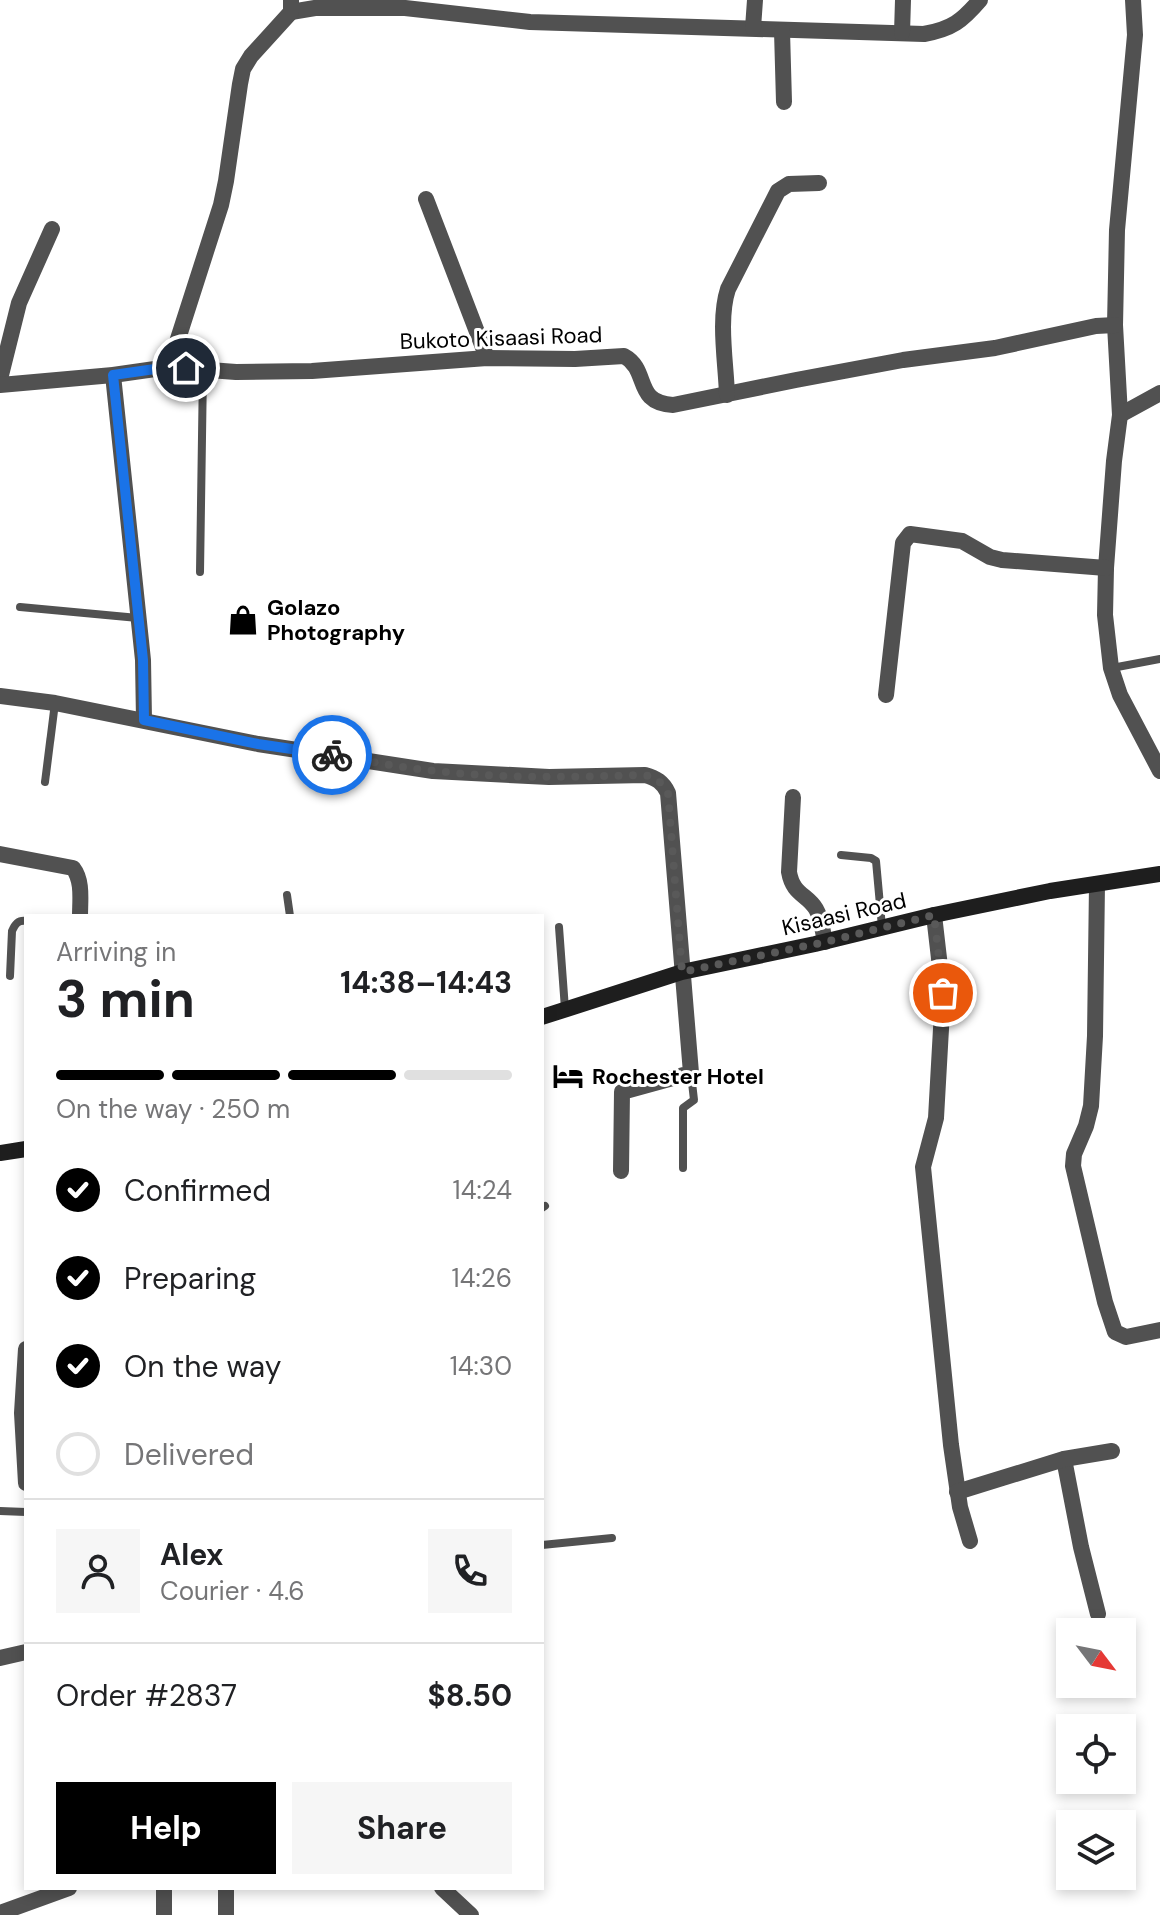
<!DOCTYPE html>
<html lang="en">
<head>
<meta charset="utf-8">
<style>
	body { margin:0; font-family:"DM Sans",sans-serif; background:#f6f6f6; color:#202124; height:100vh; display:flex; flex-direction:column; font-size:30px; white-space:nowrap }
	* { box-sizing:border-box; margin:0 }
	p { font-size:26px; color:#757577 }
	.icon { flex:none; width:44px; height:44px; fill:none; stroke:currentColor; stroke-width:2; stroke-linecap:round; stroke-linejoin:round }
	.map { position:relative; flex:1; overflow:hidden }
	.panel { position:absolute; left:24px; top:914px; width:520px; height:976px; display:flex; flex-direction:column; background:#fff; border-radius:0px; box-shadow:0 4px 12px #0003 }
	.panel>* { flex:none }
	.needle { width:52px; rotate:122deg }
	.buttons { position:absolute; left:1056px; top:1618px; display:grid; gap:16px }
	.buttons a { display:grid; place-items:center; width:80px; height:80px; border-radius:0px; background:#fff; box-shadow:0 4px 12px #0003; font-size:40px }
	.pin { position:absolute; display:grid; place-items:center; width:68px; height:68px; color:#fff; margin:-34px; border:4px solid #fff; border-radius:50%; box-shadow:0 2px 8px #0007 }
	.courier { position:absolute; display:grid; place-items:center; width:80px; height:80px; margin:-40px; border:6px solid #1a73e8; border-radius:50%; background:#fff; color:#222; box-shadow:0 2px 10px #0007 }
	.overview em { font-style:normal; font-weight:700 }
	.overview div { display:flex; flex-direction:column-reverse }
	.overview { display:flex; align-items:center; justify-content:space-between; height:136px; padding:0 32px }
	h1 { font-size:52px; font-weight:700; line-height:60px }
	.bar { display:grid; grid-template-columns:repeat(4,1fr); gap:12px 8px; align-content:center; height:96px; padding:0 32px }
	.bar i { height:10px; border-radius:6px; background:#e0e0e0 }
	.bar .active { background:#000 }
	.bar p { grid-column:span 4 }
	.line { display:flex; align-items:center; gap:20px; padding:0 32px; border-top:2px solid #e0e0e0 }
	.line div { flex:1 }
	.round { display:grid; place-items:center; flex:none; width:84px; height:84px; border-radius:0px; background:#f6f6f6 }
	ol { padding:0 32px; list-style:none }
	li { display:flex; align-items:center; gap:24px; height:88px }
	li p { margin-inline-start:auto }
	li .icon { padding:8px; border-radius:50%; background:#000; color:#fff; stroke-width:4 }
	li:last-child { color:#757577 }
	li i { width:44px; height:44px; border:4px solid #e0e0e0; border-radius:50% }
	.primary-button { display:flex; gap:16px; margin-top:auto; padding:16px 32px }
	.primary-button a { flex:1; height:92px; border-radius:0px; background:#000; color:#fff; font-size:32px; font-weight:700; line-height:92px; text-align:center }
	.primary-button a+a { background:#f6f6f6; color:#202124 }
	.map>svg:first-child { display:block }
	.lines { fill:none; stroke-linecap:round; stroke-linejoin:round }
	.service { stroke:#515151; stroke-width:8 }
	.minor { stroke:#515151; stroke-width:16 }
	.secondary { stroke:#1e1e1e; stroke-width:16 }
	.done { stroke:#595959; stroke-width:8; stroke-dasharray:0 14.4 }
	.route { stroke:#1a73e8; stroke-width:10 }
	.labels { text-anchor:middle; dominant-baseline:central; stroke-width:6; stroke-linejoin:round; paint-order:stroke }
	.street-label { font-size:22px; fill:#000; stroke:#fff }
	.poi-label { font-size:22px; font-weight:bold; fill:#000; stroke:#fff; text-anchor:start }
</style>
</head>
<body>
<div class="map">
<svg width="1160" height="1915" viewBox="0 0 1160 1915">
	<rect width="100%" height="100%" fill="#fff"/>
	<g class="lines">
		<!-- service -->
		<g class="service">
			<path d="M200,572L203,370"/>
			<path d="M20,607L138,618"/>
			<path d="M1112,668L1160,659"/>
			<path d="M45,782L55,703"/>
			<path d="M841,855L871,858L876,861L882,927"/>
			<path d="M287,895L290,916"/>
			<path d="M559,927L565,1009"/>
			<path d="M10,976L12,931C15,924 18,920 26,921"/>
			<path d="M683,1168V1108L694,1100L691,1074"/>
			<path d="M542,1208L545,1206"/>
			<path d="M0,1511L26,1512"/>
			<path d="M542,1545L612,1538"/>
		</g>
		<!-- minor -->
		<g class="minor">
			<path d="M1133,0L1135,35L1117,230L1115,325L1120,415L1114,461L1106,568L1105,615L1111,668L1120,695L1160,771"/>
			<path d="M291,12L315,8H405L530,22L924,34C952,29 962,21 980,0"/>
			<path d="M753,28L755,0"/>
			<path d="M782,31L784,102"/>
			<path d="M902,33L903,0"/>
			<path d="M426,199L487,358"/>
			<path d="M169,367L221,205L226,181L240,84L243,69L251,56L291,12V0"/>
			<path d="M113,375L143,660L144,720"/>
			<path d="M0,379L19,303L52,229"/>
			<path d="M0,385L113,375L169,367L236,372L312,371L487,358L575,359L624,356C650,370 633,403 673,405L796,380L903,360L995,348L1096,326L1115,325"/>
			<path d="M727,395C726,363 718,319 728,289L778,191L789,184L819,183"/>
			<path d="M1120,415L1160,393"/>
			<path d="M886,695L903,543L910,534L962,541L990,557L1002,560L1106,568"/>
			<path d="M0,696L55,703L258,744L433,771L549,777L645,775C656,778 663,782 668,793L691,1073L622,1092L621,1171"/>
			<path d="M793,797L789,872C793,895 807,894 816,909C821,917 823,932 825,942"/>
			<path d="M0,854L73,868C83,881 80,900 80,916"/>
			<path d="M1097,884L1095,1036L1091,1106L1086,1126L1074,1154L1073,1166L1105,1302L1115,1332L1126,1337L1160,1330"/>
			<path d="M934,915L943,993L936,1118L923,1167L951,1445L960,1507L970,1541"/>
			<path d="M26,1349L22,1413L26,1483"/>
			<path d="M1064,1459L1081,1547L1098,1614"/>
			<path d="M957,1492L1064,1459L1112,1451"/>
			<path d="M0,1658L26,1652"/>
			<path d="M164,1888V1915"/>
			<path d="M226,1888V1915"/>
			<path d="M442,1888L471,1915"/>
			<path d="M0,1913L69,1888"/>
		</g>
		<!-- secondary -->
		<g class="secondary">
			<path d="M542,1017L682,972L815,944L934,915L1050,891L1160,874"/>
			<path d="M0,1153L26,1149"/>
		</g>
	</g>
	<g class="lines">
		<!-- done -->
		<path class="done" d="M332,755C366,760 401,768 436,771C505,779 575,777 645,775C656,778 663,783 668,793L682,972L825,942L934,915L943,993"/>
		<!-- route -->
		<path class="route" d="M186,368L169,367L113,375L143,660L144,720L258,744L332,755"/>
	</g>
	<!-- icons -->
	<defs>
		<g id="shop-bare" transform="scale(2.4)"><path d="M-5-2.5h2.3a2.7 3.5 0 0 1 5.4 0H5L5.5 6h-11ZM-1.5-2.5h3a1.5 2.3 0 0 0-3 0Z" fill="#000" stroke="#fff" stroke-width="2.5" paint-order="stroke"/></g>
		<g id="hotel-bare" transform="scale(2.4)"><path d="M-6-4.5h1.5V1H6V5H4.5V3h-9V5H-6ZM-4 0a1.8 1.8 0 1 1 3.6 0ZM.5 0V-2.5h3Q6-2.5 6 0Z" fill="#000" stroke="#fff" stroke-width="2.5" paint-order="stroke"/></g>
	</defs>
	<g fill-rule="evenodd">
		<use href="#shop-bare" x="243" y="620"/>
		<use href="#hotel-bare" x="568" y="1076"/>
	</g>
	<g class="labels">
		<!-- street labels -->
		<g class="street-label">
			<text transform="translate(501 338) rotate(-2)">Bukoto Kisaasi Road</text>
			<text transform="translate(844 914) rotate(-13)">Kisaasi Road</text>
		</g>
		<!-- poi labels -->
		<g class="poi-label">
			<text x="267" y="607">Golazo<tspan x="267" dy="25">Photography</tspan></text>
			<text x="592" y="1076">Rochester Hotel</text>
		</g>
	</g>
</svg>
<div class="buttons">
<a><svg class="needle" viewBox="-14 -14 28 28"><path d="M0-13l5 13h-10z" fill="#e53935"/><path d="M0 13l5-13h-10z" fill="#757577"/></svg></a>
<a><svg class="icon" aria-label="locate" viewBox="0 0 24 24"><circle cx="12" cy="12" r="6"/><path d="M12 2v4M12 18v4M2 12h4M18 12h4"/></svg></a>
<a><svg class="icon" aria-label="layers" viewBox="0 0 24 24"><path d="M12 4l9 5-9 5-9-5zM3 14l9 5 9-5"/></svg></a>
</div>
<div class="pin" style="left:943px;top:993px;background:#ea580c"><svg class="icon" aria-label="bag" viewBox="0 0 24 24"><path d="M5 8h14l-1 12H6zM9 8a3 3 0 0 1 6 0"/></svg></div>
<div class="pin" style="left:186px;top:368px;background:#1f2937"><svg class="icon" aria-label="home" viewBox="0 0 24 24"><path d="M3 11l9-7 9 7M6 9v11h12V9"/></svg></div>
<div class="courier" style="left:332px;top:755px"><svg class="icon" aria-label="bike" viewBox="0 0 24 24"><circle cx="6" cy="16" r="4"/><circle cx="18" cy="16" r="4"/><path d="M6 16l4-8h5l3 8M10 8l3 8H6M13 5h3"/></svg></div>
<section class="panel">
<div class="overview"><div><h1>3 min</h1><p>Arriving in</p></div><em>14:38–14:43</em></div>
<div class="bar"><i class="active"></i><i class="active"></i><i class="active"></i><i></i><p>On the way · 250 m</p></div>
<ol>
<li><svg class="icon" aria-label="check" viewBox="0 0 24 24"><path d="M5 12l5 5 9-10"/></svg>Confirmed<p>14:24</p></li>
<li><svg class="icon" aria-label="check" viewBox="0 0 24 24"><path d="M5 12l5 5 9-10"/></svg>Preparing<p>14:26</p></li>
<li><svg class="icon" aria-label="check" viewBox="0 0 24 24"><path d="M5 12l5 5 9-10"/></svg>On the way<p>14:30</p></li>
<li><i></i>Delivered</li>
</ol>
<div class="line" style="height:144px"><a class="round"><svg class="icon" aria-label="person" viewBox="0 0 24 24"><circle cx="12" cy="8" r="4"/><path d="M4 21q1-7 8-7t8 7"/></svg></a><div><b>Alex</b><p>Courier · 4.6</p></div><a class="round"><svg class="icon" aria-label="phone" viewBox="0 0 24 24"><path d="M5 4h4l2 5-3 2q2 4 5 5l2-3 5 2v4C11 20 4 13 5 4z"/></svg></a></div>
<div class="line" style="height:104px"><div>Order #2837</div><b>$8.50</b></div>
<div class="primary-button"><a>Help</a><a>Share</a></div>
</section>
</div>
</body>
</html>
